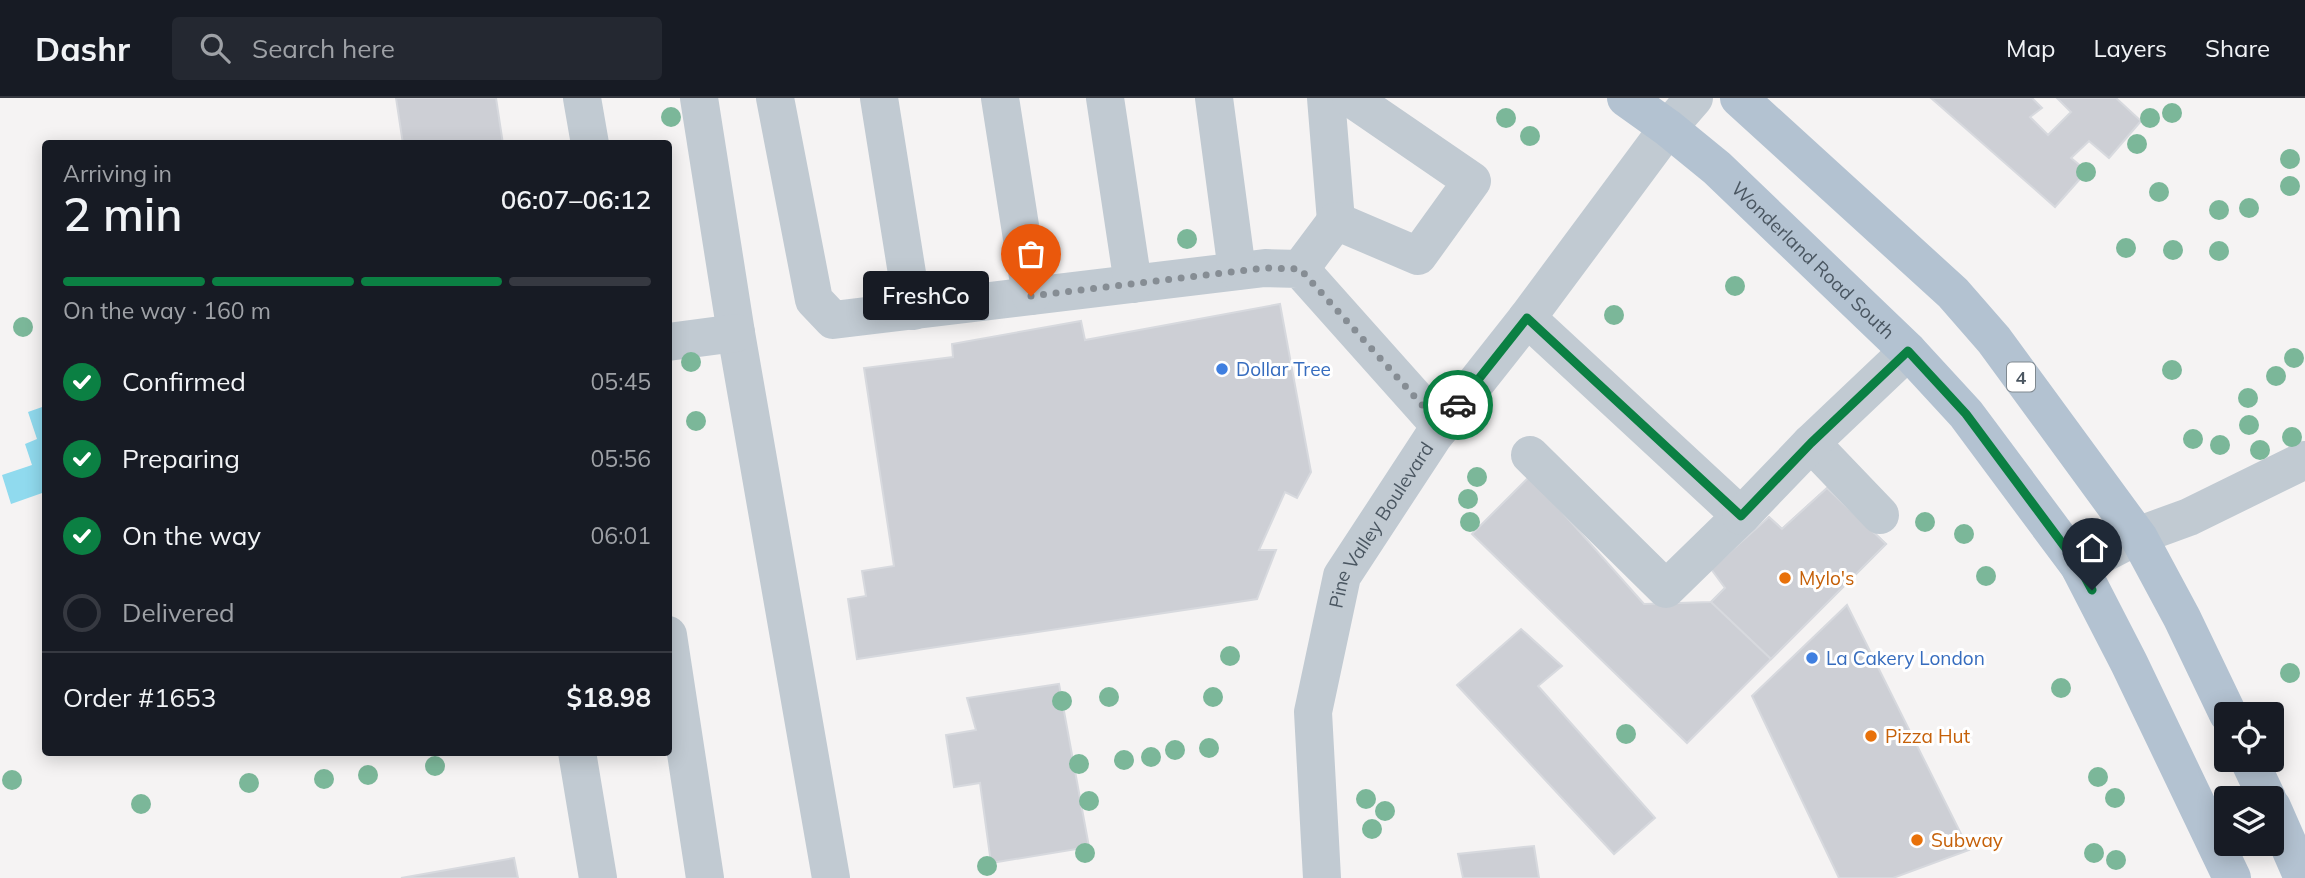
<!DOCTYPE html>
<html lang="en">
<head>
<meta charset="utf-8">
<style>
	body { margin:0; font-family:Mulish,sans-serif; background:#242831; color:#f1f3f6; height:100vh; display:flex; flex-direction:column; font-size:26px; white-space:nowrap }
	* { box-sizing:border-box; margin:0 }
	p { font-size:23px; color:#9ea1a6 }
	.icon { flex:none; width:38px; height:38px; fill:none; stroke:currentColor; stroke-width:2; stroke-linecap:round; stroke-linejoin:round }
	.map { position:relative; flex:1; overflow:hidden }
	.side { position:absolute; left:42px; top:42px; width:630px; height:616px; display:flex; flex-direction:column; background:#171b24; border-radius:7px; box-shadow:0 4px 18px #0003 }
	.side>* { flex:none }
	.controls { position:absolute; left:2214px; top:604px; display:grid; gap:14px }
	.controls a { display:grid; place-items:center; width:70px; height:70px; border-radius:7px; background:#171b24; box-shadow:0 4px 18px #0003; font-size:35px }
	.pin { position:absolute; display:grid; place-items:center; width:60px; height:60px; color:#fff; margin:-72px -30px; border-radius:50% 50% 50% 0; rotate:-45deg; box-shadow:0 0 7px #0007 }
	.pin .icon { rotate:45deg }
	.courier { position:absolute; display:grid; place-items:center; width:70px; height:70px; margin:-35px; border:5px solid #0b8043; border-radius:50%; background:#fff; color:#222; box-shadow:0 2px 9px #0007 }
	.bubble { position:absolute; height:49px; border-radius:7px; background:#171b24; box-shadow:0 4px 18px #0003; font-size:23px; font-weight:600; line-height:49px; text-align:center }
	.overview em { font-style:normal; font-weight:600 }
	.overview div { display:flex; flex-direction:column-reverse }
	.overview { display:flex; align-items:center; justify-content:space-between; height:119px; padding:0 21px }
	h1 { font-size:46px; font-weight:600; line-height:52px }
	.bar { display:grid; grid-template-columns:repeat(4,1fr); gap:10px 7px; align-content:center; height:84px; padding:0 21px }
	.bar i { height:9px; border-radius:5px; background:#363941 }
	.bar .selected { background:#0b8043 }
	.bar p { grid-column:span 4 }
	.line { display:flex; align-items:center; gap:18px; padding:0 21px; border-top:2px solid #363941 }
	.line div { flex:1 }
	ol { padding:0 21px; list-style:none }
	li { display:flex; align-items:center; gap:21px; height:77px }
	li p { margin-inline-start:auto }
	li .icon { padding:7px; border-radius:50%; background:#0b8043; color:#fff; stroke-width:4 }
	li:last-child { color:#9ea1a6 }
	li i { width:38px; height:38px; border:4px solid #363941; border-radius:50% }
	header { display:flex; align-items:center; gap:42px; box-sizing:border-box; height:98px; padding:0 35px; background:#171b24; border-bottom:2px solid #363941 }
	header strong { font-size:33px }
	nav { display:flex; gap:38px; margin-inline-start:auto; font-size:24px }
	.search { width:490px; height:63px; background:#242831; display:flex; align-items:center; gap:18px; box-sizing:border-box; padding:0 24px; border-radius:7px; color:#9ea1a6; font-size:26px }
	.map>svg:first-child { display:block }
	.water { fill:#90daee }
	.building { fill:#cdcfd5; stroke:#d7d9de; stroke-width:2 }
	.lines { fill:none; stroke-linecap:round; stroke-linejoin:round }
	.minor { stroke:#c1cad2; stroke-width:38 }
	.major { stroke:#b3c2d1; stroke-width:38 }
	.tree { fill:#7bb799 }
	.done { stroke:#868d94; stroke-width:7; stroke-dasharray:0 12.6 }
	.route { stroke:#0b8043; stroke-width:9 }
	.shop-dot { fill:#3f7fe0; stroke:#fff; stroke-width:2.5 }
	.food-dot { fill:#e8710a; stroke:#fff; stroke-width:2.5 }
	.labels { text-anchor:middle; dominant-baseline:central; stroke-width:6; stroke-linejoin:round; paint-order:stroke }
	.shield { fill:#fff; stroke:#808990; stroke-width:2 }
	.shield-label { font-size:18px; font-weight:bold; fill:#4a5661 }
	.street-label { font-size:19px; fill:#4a5661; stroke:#fff }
	.shop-label { font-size:19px; fill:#366cbe; stroke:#fff; text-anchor:start }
	.food-label { font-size:19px; fill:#c56008; stroke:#fff; text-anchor:start }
</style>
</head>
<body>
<header>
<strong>Dashr</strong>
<div class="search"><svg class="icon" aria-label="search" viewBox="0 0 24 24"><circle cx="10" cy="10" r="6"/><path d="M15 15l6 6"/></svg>Search here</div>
<nav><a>Map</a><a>Layers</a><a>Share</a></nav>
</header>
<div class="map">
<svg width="2305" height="780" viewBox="0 0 2305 780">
	<rect width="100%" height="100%" fill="#f5f3f3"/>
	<!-- water -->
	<path class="water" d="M45,308V394L11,406L2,377L32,367L25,346L37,341L28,314Z"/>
	<!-- building -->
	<g class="building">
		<path d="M396,0H496L503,46H403Z"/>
		<path d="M1931,0H2032L2042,10L2030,19L2048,37L2071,14L2057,0H2116L2141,23L2109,60L2089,43L2071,60L2087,73L2055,109Z"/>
		<path d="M1280,206L1311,374L1297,400L1285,394L1259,452H1276L1257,501L857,561L848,501L866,498L862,473L894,468L864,270L953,259L952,246L1081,223L1085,242Z"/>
		<path d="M1530,378L1644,506L1711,504L1730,485L1715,471L1769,419L1782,431L1827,390L1886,446L1687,645L1472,436Z"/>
		<path d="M1827,390L1886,446L1771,561L1711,504L1725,490L1711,471L1769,419L1782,431Z"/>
		<path d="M1847,507L1969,752L1893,780H1839L1752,598Z"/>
		<path d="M1521,531L1562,568L1538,588L1655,720L1614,756L1457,587Z"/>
		<path d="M1059,586L1089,749L991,765L980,685L954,689L946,637L976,632L967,600Z"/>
		<path d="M1534,748L1539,780H1463L1458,756Z"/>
		<path d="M514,760L518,780H401Z"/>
	</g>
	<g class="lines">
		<!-- minor -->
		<g class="minor">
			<path d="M582,0L590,46"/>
			<path d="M699,0L736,235L831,780"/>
			<path d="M775,0L814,202L833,222L1265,170L1300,171L1441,329"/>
			<path d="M879,0L913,213"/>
			<path d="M1000,0L1031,198"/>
			<path d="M1105,0L1133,186"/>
			<path d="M1214,0L1237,173"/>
			<path d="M1326,0L1336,123"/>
			<path d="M1300,171L1336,123L1418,158L1472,83L1351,0"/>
			<path d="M1527,220L1741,418L1666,491L1530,357"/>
			<path d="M668,244L736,235"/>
			<path d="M1811,345L1880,417"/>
			<path d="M1741,418L1811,345L1908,253"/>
			<path d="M2079,468L2137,438L2189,419L2305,362"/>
			<path d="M668,537L705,780"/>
			<path d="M577,654L598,780"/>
			<path id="s1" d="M1322,780L1313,614L1342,478L1433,339L1527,220L1668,30L1694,0"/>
		</g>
		<!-- major -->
		<g class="major">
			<path id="s2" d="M1626,0L1668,30L1717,70L1908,253L1966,316L2079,468L2129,565L2232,780"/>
			<path d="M1739,0L1953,195L1994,242L2139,440L2182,520L2228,616"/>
			<path d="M2249,662L2267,700"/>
			<path d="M2272,709L2303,780"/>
		</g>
	</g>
	<!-- trees -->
	<g class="tree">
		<circle cx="2172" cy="15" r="10"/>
		<circle cx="671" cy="19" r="10"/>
		<circle cx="1506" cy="20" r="10"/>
		<circle cx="2150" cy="20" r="10"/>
		<circle cx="1530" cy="38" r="10"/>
		<circle cx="2137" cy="46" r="10"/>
		<circle cx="2290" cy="61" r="10"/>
		<circle cx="2086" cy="74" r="10"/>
		<circle cx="2290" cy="88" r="10"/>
		<circle cx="2159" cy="94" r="10"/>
		<circle cx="2249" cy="110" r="10"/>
		<circle cx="2219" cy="112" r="10"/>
		<circle cx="1187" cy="141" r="10"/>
		<circle cx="2126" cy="150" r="10"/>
		<circle cx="2173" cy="152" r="10"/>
		<circle cx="2219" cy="153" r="10"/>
		<circle cx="1735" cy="188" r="10"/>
		<circle cx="1614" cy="217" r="10"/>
		<circle cx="23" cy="229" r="10"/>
		<circle cx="2294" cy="260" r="10"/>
		<circle cx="691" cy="264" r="10"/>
		<circle cx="2172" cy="272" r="10"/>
		<circle cx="2276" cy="278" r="10"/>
		<circle cx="2248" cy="300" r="10"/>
		<circle cx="696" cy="323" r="10"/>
		<circle cx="2249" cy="327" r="10"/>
		<circle cx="2292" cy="339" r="10"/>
		<circle cx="2193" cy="341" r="10"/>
		<circle cx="2220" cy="347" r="10"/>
		<circle cx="2260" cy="352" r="10"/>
		<circle cx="1477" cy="379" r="10"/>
		<circle cx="1468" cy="401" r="10"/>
		<circle cx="1470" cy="424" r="10"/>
		<circle cx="1925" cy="424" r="10"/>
		<circle cx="1964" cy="436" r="10"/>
		<circle cx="1986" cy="478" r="10"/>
		<circle cx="1230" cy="558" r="10"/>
		<circle cx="2290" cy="575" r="10"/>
		<circle cx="2061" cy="590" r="10"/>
		<circle cx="1109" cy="599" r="10"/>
		<circle cx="1213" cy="599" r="10"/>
		<circle cx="1062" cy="603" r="10"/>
		<circle cx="1626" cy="636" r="10"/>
		<circle cx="1209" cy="650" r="10"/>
		<circle cx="1175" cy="652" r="10"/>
		<circle cx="1151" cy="659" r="10"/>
		<circle cx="1124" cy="662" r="10"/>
		<circle cx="1079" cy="666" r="10"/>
		<circle cx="435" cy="668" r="10"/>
		<circle cx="368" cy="677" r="10"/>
		<circle cx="2098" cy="679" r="10"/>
		<circle cx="324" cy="681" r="10"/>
		<circle cx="12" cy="682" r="10"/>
		<circle cx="249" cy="685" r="10"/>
		<circle cx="2115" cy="700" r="10"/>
		<circle cx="1366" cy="701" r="10"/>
		<circle cx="1089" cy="703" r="10"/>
		<circle cx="141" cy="706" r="10"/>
		<circle cx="1385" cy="713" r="10"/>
		<circle cx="1372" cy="731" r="10"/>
		<circle cx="1085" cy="755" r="10"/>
		<circle cx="2094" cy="755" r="10"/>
		<circle cx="2116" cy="762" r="10"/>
		<circle cx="987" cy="768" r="10"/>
	</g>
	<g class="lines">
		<!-- done -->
		<path class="done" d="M1031,198L1265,170L1300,171L1441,328L1458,307"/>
		<!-- route -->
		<path class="route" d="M1458,307L1527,220L1741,418L1811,345L1908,253L1966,316L2079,468L2092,492"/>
	</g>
	<!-- markers -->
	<g class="shop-dot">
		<circle cx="1222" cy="271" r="7"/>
		<circle cx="1812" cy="560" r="7"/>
	</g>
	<g class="food-dot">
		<circle cx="1785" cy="480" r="7"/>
		<circle cx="1871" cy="638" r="7"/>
		<circle cx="1917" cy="742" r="7"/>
	</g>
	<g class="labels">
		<!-- shield labels -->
		<rect class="shield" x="2007" y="264.5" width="28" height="29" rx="5"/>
		<g class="shield-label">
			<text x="2021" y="279">4</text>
		</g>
		<!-- street labels -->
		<g class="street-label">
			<text stroke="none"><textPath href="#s2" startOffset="248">Wonderland Road South</textPath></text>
			<text stroke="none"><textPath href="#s1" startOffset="368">Pine Valley Boulevard</textPath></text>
		</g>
		<!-- shop labels -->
		<g class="shop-label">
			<text x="1236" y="271">Dollar Tree</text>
			<text x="1826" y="560">La Cakery London</text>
		</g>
		<!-- food labels -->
		<g class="food-label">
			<text x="1799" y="480">Mylo's</text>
			<text x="1885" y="638">Pizza Hut</text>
			<text x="1931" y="742">Subway</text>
		</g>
	</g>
</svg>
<div class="controls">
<a><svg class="icon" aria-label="locate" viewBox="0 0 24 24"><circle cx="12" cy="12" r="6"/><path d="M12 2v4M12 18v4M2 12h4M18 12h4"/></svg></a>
<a><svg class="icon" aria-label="layers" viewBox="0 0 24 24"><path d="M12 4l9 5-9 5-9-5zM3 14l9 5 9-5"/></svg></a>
</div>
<div class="pin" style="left:1031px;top:198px;background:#ea580c"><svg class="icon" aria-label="bag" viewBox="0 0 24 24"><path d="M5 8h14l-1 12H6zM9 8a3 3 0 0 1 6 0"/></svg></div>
<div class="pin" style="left:2092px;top:492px;background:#1f2937"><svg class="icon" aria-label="home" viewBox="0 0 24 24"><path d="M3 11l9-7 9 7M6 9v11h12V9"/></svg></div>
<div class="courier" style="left:1458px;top:307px"><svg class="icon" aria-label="car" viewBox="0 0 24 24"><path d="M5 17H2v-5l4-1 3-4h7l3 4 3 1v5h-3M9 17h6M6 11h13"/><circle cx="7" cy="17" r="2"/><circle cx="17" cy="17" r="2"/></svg></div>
<div class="bubble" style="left:863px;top:173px;width:126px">FreshCo</div>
<section class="side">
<div class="overview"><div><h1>2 min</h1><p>Arriving in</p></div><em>06:07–06:12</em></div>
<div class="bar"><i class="selected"></i><i class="selected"></i><i class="selected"></i><i></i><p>On the way · 160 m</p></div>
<ol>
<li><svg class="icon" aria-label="check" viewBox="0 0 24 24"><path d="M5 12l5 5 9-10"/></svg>Confirmed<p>05:45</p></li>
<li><svg class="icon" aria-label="check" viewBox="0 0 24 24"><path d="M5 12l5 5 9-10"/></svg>Preparing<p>05:56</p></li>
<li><svg class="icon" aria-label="check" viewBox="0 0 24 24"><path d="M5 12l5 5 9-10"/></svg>On the way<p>06:01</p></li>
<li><i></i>Delivered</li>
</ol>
<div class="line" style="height:91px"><div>Order #1653</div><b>$18.98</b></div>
</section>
</div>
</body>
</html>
